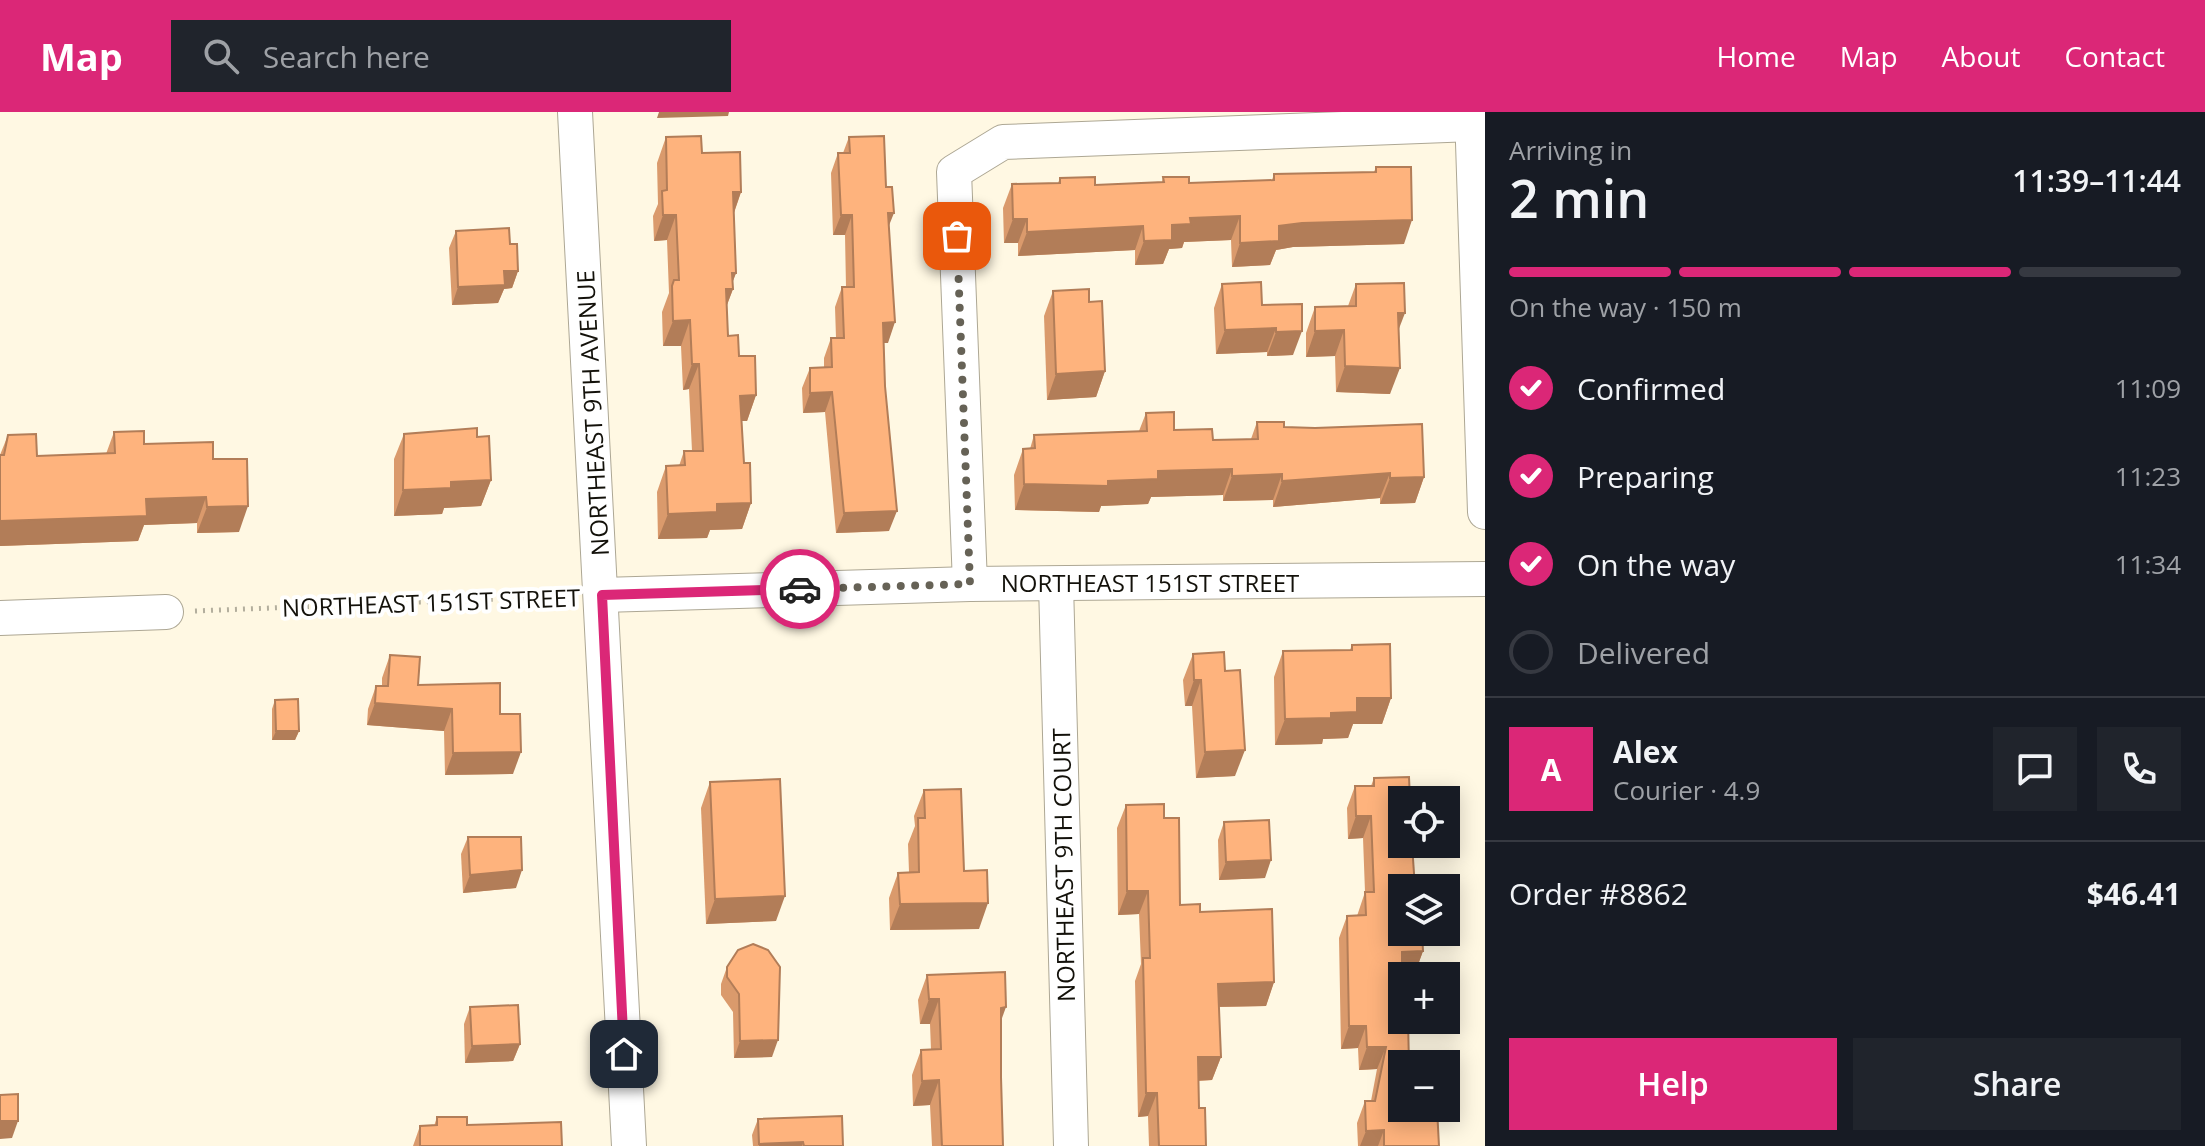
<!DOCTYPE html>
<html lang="en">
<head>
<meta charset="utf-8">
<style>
	body { margin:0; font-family:"Open Sans",sans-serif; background:#20242c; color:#f1f3f6; height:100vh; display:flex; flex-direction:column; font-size:30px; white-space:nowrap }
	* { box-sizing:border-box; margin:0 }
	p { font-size:26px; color:#9ea1a6 }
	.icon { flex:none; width:44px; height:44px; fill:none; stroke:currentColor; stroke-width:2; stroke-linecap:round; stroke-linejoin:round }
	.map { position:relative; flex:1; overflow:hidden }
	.panel { display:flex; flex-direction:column; background:#171b24; width:720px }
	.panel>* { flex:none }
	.controls { position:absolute; left:1388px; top:674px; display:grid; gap:16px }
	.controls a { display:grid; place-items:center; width:72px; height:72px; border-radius:0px; background:#171b24; box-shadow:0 4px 20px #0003; font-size:40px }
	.pin { position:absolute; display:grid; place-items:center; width:68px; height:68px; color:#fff; margin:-34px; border-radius:16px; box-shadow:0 4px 12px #0006 }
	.courier { position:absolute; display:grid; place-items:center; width:80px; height:80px; margin:-40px; border:6px solid #db2777; border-radius:50%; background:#fff; color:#222; box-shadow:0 2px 10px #0007 }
	.head em { font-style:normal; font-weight:600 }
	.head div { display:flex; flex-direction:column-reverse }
	.head { display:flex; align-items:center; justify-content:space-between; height:136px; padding:0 24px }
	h1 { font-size:52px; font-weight:600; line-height:60px }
	.bar { display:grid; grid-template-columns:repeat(4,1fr); gap:12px 8px; align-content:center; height:96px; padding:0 24px }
	.bar i { height:10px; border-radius:6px; background:#363941 }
	.bar .active { background:#db2777 }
	.bar p { grid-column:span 4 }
	.line { display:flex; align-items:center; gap:20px; padding:0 24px; border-top:2px solid #363941 }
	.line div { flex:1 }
	.round { display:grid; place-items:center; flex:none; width:84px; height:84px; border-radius:0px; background:#20242c }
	ol { padding:0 24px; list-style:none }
	li { display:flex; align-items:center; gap:24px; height:88px }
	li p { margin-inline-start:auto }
	li .icon { padding:8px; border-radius:50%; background:#db2777; color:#fff; stroke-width:4 }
	li:last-child { color:#9ea1a6 }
	li i { width:44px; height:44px; border:4px solid #363941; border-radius:50% }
	.button { display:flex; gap:16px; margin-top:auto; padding:16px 24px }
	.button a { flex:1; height:92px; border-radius:0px; background:#db2777; color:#fff; font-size:32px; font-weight:600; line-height:92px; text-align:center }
	.button a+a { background:#20242c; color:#f1f3f6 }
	header { display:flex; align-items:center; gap:48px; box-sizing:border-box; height:112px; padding:0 40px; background:#db2777; color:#fff }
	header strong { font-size:38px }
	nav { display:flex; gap:44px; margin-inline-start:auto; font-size:28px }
	.search { width:560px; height:72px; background:#20242c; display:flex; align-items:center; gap:20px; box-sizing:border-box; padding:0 28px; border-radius:0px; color:#9ea1a6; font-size:30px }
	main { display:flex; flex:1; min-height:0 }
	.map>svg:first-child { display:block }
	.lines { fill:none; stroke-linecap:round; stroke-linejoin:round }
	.minor-casing { stroke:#ada794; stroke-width:36 }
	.path { stroke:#b3ae9d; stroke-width:5; stroke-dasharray:2 6; stroke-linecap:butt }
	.minor { stroke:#fff; stroke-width:34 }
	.wall { fill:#da9a6c }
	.shaded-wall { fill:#b27d58 }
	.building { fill:#feb37d; stroke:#b27d58; stroke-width:2 }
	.done { stroke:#666256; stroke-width:8; stroke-dasharray:0 14.4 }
	.route { stroke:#db2777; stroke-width:10 }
	.labels { text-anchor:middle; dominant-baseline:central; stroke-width:8; stroke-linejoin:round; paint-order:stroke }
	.street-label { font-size:24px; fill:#13110a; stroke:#fff }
</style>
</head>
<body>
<header>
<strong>Map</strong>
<div class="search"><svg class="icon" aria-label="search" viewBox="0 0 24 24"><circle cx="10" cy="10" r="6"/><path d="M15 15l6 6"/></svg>Search here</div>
<nav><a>Home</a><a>Map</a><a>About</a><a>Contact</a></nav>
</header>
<main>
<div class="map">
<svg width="1485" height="1034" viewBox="0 0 1485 1034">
	<rect width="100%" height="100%" fill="#fff8e3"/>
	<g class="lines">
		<!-- minor casing -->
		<g class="minor-casing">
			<g id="minor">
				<path d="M575,0L629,1034"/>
				<path d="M1472,0L1485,400"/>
				<path d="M970,472L954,60L1003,30L1473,12"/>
				<path d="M1056,472L1071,1034"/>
				<path d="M602,483L970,472L1485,467"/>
				<path d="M0,506L166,500"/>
			</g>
		</g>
		<!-- path -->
		<path class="path" d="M195,499L572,484"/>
		<!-- minor -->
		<use href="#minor" class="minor"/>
	</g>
	<!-- wall -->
	<g class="wall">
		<path d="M666,25L702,41L741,80L734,101L736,161L732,171L733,177L727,193L728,224L739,244L756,283L747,309H742L744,351L751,391L742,417L710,418L707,426L658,427L657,380L666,354H679L684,339H692L689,277L683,278L681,234H663L662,200L669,181L667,128L654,129L653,104L658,92L657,51Z"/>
		<path d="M849,25L886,75L889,113L888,231H884L889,419L836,421L825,300L803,301L802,276L810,256L824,255V246L831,226H836L835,195L842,175H846L845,123H833L831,61L838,41H843Z"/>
		<path d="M1376,55L1404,132L1293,135L1276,138L1270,153L1232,155L1231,128L1184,130L1182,136L1169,137L1163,152L1135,153V138L1018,144V131H1004L1003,96L1012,72L1058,71L1060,66L1095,73L1162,70L1163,65L1189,71L1272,68L1274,62L1374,60Z"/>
		<path d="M456,119L510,132L518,159L512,176L504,177L498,191L452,193L449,136Z"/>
		<path d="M1222,172L1262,193L1293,243L1267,244V240L1216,242L1214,196Z"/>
		<path d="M1356,172L1398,218L1390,282L1336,280L1335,244L1306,245V221L1315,195L1348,194Z"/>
		<path d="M1053,179L1089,190L1105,259L1096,285L1047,288L1044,204Z"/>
		<path d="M1146,301L1174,318L1213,328L1251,327L1257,310L1284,315L1424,365L1415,391L1380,392V386L1273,395V388L1223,389V383L1151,385L1148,392L1101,394L1099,400L1015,398L1014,363L1023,337H1030L1034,323L1139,319Z"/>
		<path d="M114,320L144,332L213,347L239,420L197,421V411L144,413L138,429L0,434V343L8,323L37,344L106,342Z"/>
		<path d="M404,322L477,325L491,368L481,394L444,396L442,402L394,404V347Z"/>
		<path d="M1352,533L1391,586L1382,612H1353L1348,626L1323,627L1322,632L1275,633L1274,565L1283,539L1350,538Z"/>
		<path d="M1193,542L1225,559L1235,664L1196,666L1192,594H1185L1183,568Z"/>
		<path d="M390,543L418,573L500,602L513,662L445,663L444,619L367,613L368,597L376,574H382V566Z"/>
		<path d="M275,588L299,619L295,628H272V597Z"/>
		<path d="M1374,666L1402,776L1423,839L1415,861L1403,862L1402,952L1439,1034H1358L1357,1011L1365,989H1371L1377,957L1359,958L1358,936L1341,937L1339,826L1347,804H1357L1365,780L1363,726L1348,727L1347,696L1355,674H1371Z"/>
		<path d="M710,670L776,809L706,812L701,696Z"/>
		<path d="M924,678L964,759L979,817L890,818L889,786L898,761L909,760L908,732L915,714L914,704Z"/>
		<path d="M1126,693L1164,706L1180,793L1200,800L1274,870L1266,894L1219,895L1221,945L1212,968L1198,969L1199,996L1206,1034H1149L1148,1004L1138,1005L1135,869L1141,852L1139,802L1118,803L1117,716Z"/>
		<path d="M1224,710L1265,766L1219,768L1218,728Z"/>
		<path d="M468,725L516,776L463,781L461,742Z"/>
		<path d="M727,855L772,945L734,946L733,900L721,883V872Z"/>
		<path d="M927,863L1001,910V965L1003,1034H932L930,993L913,994L912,963L921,938H931L930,912H920L918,888Z"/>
		<path d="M470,895L520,932L513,949L465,951L464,912Z"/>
		<path d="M437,1005L467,1013L562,1034H413L420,1014H434Z"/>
		<path d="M758,1007L843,1034H753L752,1023Z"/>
	</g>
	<!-- shaded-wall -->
	<g class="shaded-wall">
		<path d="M659,0H729L728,4L657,6Z"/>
		<path d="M733,80H741L732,106Z"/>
		<path d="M888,101H894L886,121Z"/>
		<path d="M663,103H676L667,128L654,129Z"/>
		<path d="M841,103H852L845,123H833Z"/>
		<path d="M1240,104L1231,128L1184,130L1182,136L1169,137L1163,152L1135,153L1144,129L1172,113L1190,106Z"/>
		<path d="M1013,107H1027L1018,131H1004Z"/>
		<path d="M1412,108L1404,132L1293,135L1276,138L1270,153L1232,155L1240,131L1279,114L1302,111Z"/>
		<path d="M1143,114L1135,138L1018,144L1027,120Z"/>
		<path d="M504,159H518L512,176L504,177L498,191L452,193L458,175Z"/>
		<path d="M732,161H736L730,177H733L723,203H717Z"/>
		<path d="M1398,201H1405L1395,227Z"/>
		<path d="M690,208L681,234H663L673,209Z"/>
		<path d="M895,210L888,231H876L883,211Z"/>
		<path d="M1276,216L1267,240L1216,242L1225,218Z"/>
		<path d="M1344,218L1335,244L1306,245L1315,219Z"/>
		<path d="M1302,219L1293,243L1267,244L1276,220Z"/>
		<path d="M692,252H699L689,277L683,278Z"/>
		<path d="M1345,254L1400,256L1390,282L1336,280Z"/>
		<path d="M1105,259L1096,285L1047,288L1056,262Z"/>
		<path d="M832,280L825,300L803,301L810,281Z"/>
		<path d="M756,283L747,309H731L740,284Z"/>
		<path d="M1232,357L1223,383L1151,385L1148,392L1101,394L1099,400L1015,398L1024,372L1108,369L1158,359Z"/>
		<path d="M1390,361L1380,386L1273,395L1282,369Z"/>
		<path d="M1282,362L1273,388L1223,389L1232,364Z"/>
		<path d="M1424,365L1415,391L1380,392L1390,366Z"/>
		<path d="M491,368L481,394L444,396L442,402L394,404L403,378L451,370Z"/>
		<path d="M206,385L197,411L144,413L138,429L0,434V409L146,387Z"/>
		<path d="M751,391L742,417L710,418L707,426L658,427L668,402L717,392Z"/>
		<path d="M248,394L239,420L197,421L207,395Z"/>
		<path d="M897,399L889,419L836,421L844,401Z"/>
		<path d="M1194,568H1201L1192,594H1185Z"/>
		<path d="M1357,586H1391L1382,612H1353L1348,626L1323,627L1322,632L1275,633L1285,607L1331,601Z"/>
		<path d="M375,591L452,597L444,619L367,613Z"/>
		<path d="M276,619H299L295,628H272Z"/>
		<path d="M1245,638L1235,664L1196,666L1205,640Z"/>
		<path d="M521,640L513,662L445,663L453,641Z"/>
		<path d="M1356,704H1371L1363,726L1348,727Z"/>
		<path d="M1271,748L1265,766L1219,768L1226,750Z"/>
		<path d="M522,758L516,776L463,781L470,763Z"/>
		<path d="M1127,779H1148L1139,802L1118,803Z"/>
		<path d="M785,784L776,809L706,812L715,787Z"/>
		<path d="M988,791L979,817L890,818L900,792Z"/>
		<path d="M1423,839L1415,861L1394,862L1402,840Z"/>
		<path d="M1274,870L1266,894L1210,895L1218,872Z"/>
		<path d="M929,887H939L930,912H920Z"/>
		<path d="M1006,895L997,920L1001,896Z"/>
		<path d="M1349,914H1366L1358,936L1341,937Z"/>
		<path d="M778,928L772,945L734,946L740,929Z"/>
		<path d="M520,932L513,949L465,951L472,934Z"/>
		<path d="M1367,935H1386L1377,957L1359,958Z"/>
		<path d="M1198,945H1221L1212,968L1189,969Z"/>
		<path d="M939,968L930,993L913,994L922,969Z"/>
		<path d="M1146,981H1157L1148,1004L1138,1005Z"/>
		<path d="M0,1009H18L12,1026L0,1027Z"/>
		<path d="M1384,1018L1378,1034H1360L1366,1019Z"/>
		<path d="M803,1030L802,1034H759V1032Z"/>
	</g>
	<!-- building -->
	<g class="building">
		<path d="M701,24L702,41L740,40L741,80H733L736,161H732L733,177H726L728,224L738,223L739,244H755L756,283L740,284L744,351H750L751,391L717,392V400L668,402L666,354L685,353L684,339H703L699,252H692L690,208L673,209L672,174L674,168H679L676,103H663L662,79L667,78L666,25Z"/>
		<path d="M884,24L886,75H892L894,101H888L895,210L883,211L885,274L897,399L844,401L832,280L810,281V256L832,255L831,226H844L842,175H854L852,103H841L838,41H850L849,25Z"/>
		<path d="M1376,55H1411L1412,108L1302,111L1279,114V129L1240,131V104L1190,106L1191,112L1172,113V128L1144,129L1143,114L1027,120V107H1013L1012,72L1060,71V66L1095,65V73L1164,70L1163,65H1189V71L1274,68V62L1376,60Z"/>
		<path d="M509,116L510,132H517L518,159H504L505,173L458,175L456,119Z"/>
		<path d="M1261,170L1262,193L1302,192V219L1276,220V216L1225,218L1222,172Z"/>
		<path d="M1404,171L1405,201H1398L1400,256L1345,254L1344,218L1315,219V195L1356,194V172Z"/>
		<path d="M1089,177V190L1102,189L1105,259L1056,262L1053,179Z"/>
		<path d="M1174,300V318L1212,317L1213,328L1258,327L1257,310H1284V315L1315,316L1422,312L1424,365L1390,366V361L1282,369V362L1232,364V357L1158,359V367L1108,369V374L1024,372L1023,337L1035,336L1034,323L1147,319L1146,301Z"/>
		<path d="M477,316V325L489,324L491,368L451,370V376L403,378L404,322Z"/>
		<path d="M144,319V332L213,330V347H247L248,394L207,395L206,385L146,387L147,404L0,409V343H4L8,323L36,322L37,344L115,341L114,320Z"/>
		<path d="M1390,532L1391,586H1357V600L1331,601V606L1285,607L1283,539L1352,538V533Z"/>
		<path d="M1224,540L1225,559L1240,558L1245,638L1205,640L1201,568H1194L1193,542Z"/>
		<path d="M390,543L420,545L418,573L500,571V602H520L521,640L453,641L452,597L375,591L376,574H388Z"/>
		<path d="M298,587L299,619H276L275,588Z"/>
		<path d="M1409,665L1410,688H1402V732H1412L1415,776H1402V820H1422L1423,839L1402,840V908H1408L1409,952H1402V996H1437L1439,1034H1384V1018L1366,1019L1365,989H1375L1386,935H1367L1366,914H1349L1347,804L1366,803L1365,780H1374L1371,704H1356L1355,674H1374V666Z"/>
		<path d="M780,667L785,784L715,787L710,670Z"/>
		<path d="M961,677L964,759L987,758L988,791L900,792L898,761L919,760L918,706H925L924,678Z"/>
		<path d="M1164,692V706H1179L1180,793L1200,792V800L1272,797L1274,870L1218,872L1221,945H1198L1199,996H1205L1206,1034H1159L1157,981H1146L1143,846H1150L1148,779H1127L1126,693Z"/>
		<path d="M1269,708L1271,748L1226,750L1224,710Z"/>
		<path d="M468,725H521L522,758L470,763Z"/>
		<path d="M753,832L768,838L780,855L778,928L740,929L739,882L727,865V855L738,838Z"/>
		<path d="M1005,860L1006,895L1001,896V965L1003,1034H942L939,968L922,969L921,938L941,937L939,887H929L927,863Z"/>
		<path d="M518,893L520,932L472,934L470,895Z"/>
		<path d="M18,982V1009H0V983Z"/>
		<path d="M842,1004L843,1034H804L803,1030L759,1032L758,1007Z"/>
		<path d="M437,1005H467V1013L561,1010L562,1034H420V1014L437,1013Z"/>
	</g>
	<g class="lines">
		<!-- done -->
		<path class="done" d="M800,477L970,472L957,124"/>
		<!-- route -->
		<path class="route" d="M624,942L602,483L800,477"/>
	</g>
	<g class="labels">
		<!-- street labels -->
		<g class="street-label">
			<text transform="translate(592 301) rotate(-93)">NORTHEAST 9TH AVENUE</text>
			<text x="1150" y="470">NORTHEAST 151ST STREET</text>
			<text transform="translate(431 490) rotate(-2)">NORTHEAST 151ST STREET</text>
			<text transform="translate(1063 753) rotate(-91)">NORTHEAST 9TH COURT</text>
		</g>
	</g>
</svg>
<div class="controls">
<a><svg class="icon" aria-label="locate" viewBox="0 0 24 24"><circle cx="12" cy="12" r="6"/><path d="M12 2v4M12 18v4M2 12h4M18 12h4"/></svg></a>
<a><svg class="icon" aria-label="layers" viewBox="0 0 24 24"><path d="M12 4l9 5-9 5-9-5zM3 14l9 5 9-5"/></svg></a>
<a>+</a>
<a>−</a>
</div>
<div class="pin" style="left:957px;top:124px;background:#ea580c"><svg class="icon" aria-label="bag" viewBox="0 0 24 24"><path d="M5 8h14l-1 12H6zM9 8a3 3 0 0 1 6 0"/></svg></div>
<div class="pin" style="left:624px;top:942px;background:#1f2937"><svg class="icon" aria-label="home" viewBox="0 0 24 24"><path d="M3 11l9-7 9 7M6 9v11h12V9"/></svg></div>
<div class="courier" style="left:800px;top:477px"><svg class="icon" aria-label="car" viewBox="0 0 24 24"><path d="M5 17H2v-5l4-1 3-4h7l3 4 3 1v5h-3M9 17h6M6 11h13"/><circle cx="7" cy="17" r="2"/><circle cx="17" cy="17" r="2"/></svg></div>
</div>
<section class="panel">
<div class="head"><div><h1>2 min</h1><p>Arriving in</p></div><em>11:39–11:44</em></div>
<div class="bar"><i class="active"></i><i class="active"></i><i class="active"></i><i></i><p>On the way · 150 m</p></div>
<ol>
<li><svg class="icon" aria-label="check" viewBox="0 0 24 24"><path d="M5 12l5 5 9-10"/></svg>Confirmed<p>11:09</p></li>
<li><svg class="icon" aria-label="check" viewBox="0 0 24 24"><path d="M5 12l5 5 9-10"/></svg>Preparing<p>11:23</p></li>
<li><svg class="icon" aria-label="check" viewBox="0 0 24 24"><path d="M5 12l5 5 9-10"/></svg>On the way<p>11:34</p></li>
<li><i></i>Delivered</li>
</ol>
<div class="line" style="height:144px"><b class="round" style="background:#db2777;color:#fff">A</b><div><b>Alex</b><p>Courier · 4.9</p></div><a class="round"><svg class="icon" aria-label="chat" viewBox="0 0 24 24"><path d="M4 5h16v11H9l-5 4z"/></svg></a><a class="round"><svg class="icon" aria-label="phone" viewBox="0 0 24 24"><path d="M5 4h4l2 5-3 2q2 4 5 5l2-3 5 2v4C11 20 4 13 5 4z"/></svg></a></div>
<div class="line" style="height:104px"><div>Order #8862</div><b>$46.41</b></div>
<div class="button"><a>Help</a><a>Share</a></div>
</section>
</main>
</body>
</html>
